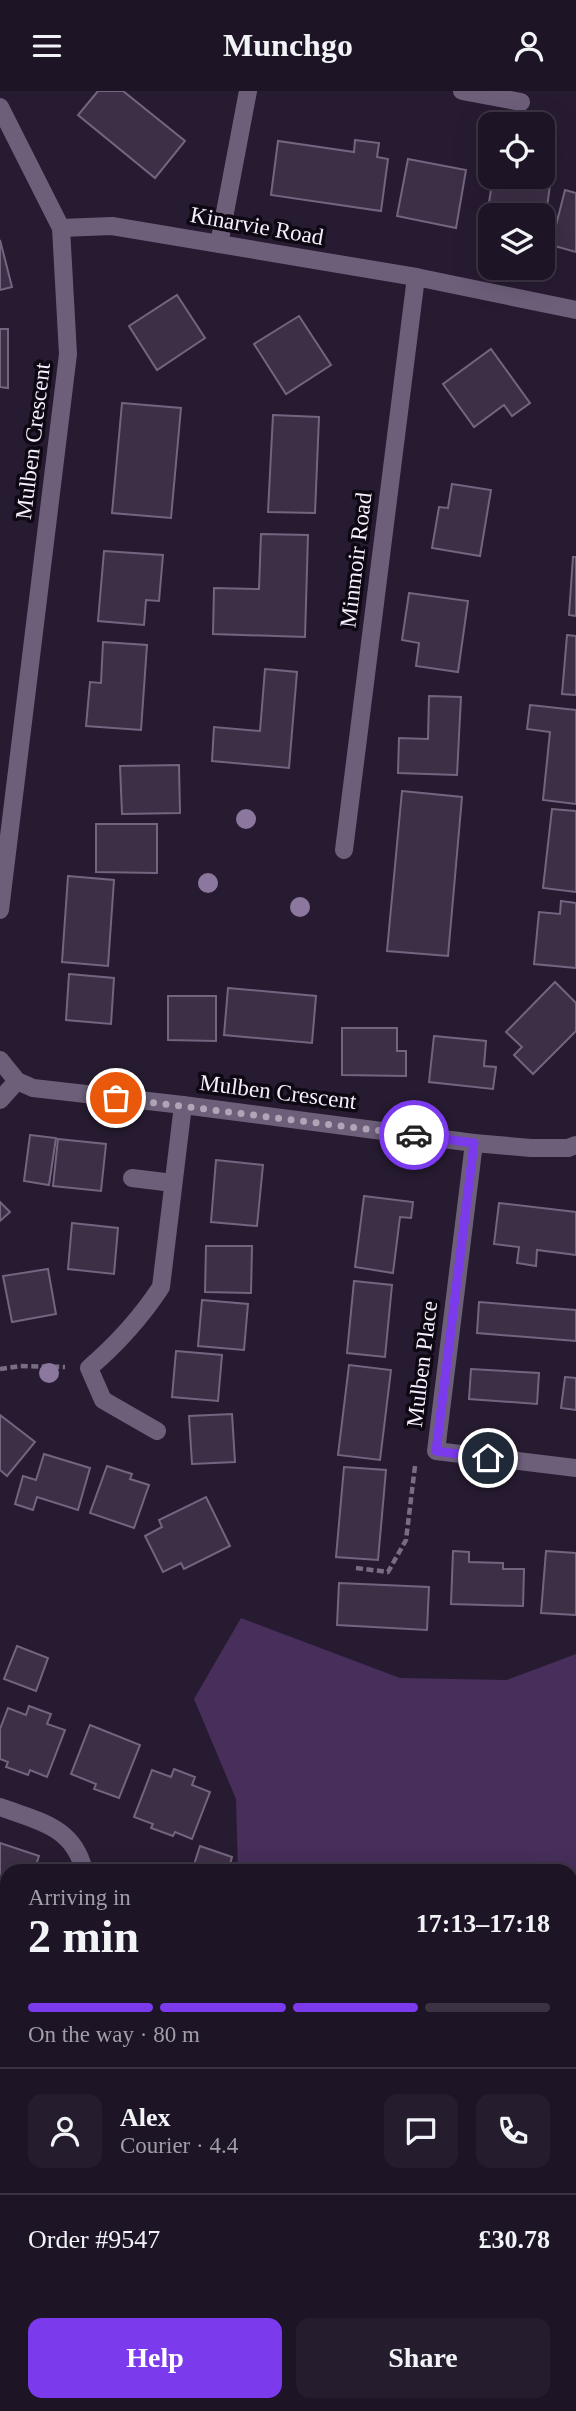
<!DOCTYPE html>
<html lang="en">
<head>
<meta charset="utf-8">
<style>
	body { margin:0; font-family:Georgia,serif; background:#251d2d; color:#f1f3f6; height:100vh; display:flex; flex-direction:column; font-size:26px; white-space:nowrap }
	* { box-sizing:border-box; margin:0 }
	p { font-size:23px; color:#a09ea7 }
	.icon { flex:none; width:38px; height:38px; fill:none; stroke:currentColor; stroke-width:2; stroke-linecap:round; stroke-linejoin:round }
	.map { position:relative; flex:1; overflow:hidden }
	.details { position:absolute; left:0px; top:1773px; width:578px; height:548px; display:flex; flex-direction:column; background:#1d1425; border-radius:21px 21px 0 0; box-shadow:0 7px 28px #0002,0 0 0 2px #3b3342 }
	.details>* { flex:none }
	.tools { position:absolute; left:478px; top:21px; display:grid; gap:14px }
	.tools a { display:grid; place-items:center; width:77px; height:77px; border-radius:14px; background:#1d1425; box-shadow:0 7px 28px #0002,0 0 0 2px #3b3342; font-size:35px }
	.pin { position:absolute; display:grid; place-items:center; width:60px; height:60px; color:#fff; margin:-30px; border:4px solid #fff; border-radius:50%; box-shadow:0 2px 7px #0007 }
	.courier { position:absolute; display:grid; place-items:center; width:70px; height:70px; margin:-35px; border:5px solid #7c3aed; border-radius:50%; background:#fff; color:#222; box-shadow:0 2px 9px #0007 }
	.overview em { font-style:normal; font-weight:800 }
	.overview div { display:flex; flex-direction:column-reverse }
	.overview { display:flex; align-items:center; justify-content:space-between; height:119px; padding:0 28px }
	h1 { font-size:46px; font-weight:800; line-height:52px }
	.bar { display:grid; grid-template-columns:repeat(4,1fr); gap:10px 7px; align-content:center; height:84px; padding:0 28px }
	.bar i { height:9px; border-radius:5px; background:#3b3342 }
	.bar .on { background:#7c3aed }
	.bar p { grid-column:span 4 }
	.line { display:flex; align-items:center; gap:18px; padding:0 28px; border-top:2px solid #3b3342 }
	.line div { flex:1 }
	.round { display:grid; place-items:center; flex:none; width:74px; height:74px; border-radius:14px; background:#251d2d }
	.cta { display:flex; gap:14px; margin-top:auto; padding:14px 28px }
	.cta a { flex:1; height:80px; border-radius:14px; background:#7c3aed; color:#fff; font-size:28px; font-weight:800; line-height:80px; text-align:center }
	.cta a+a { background:#251d2d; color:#f1f3f6 }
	header { display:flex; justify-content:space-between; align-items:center; height:91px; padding:0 28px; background:#1d1425; font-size:32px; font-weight:800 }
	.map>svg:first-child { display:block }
	.green { fill:#472e5b }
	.building { fill:#3c2f46; stroke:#736580; stroke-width:2 }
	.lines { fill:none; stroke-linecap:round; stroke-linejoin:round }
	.path { stroke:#796e81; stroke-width:4.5; stroke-dasharray:7 3.5; stroke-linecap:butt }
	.lane { stroke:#6d5f7a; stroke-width:18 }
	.street { stroke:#6d5f7a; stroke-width:18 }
	.tree { fill:#8c779e }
	.done { stroke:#aea5b6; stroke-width:7; stroke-dasharray:0 12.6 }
	.route { stroke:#7c3aed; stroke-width:9 }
	.labels { text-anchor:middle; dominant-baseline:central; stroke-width:7; stroke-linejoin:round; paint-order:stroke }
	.street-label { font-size:23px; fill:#f7effe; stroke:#0d0812 }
</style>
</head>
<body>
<header><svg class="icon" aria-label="menu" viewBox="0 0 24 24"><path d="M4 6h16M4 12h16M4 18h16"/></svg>Munchgo<svg class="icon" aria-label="person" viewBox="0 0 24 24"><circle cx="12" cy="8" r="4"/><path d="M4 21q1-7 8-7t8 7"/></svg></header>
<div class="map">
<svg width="576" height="2320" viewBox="0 0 576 2320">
	<rect width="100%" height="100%" fill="#271b31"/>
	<!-- green -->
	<path class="green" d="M241,1527L400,1587L507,1589L576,1563V2320H112L114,2314H570V1780H238L236,1708L194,1608Z"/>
	<!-- building -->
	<g class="building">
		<path d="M98,0H123L185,50L155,87L78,24Z"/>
		<path d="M355,49L379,52L377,66L388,68L381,120L271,104L278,50L354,61Z"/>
		<path d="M408,68L466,79L456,137L397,125Z"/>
		<path d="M542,79L552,80L543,145L542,124H490V138L485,137L493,86H542Z"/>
		<path d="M565,99L576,102V161L551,154Z"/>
		<path d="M0,149L12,196L0,199Z"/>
		<path d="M177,204L205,247L157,279L129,235Z"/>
		<path d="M299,225L331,274L286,303L254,253Z"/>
		<path d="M0,238H8V297L0,296Z"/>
		<path d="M491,258L530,312L512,325L504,314L474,336L443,293Z"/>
		<path d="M122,312L181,317L171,427L112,422Z"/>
		<path d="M273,324L319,326L315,422L268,421Z"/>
		<path d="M452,393L491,399L480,465L432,457L439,416L448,417Z"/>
		<path d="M261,443L308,444L305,546L213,543L214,497L259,498Z"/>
		<path d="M104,460L163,464L159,510L146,509L144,534L98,530Z"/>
		<path d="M573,466H576V525L569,524Z"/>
		<path d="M409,502L468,510L458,581L416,575L419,552L402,549Z"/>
		<path d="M567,544L576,545V604L562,603Z"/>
		<path d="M103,551L147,554L141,639L86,635L90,591L101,592Z"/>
		<path d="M265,578L297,581L289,677L212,670L214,636L260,640Z"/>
		<path d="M429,605L461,606L457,684L398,682L399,647L428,648Z"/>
		<path d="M530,614L576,619V713L543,709L550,641L527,638Z"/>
		<path d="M179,674L180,722L122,723L120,675Z"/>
		<path d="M402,700L462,706L448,865L387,860Z"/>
		<path d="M552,718L576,720V801L543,797Z"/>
		<path d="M96,733H157V782L96,781Z"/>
		<path d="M68,785L114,789L108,875L62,871Z"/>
		<path d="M561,810L576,812V877L534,873L539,821L560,823Z"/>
		<path d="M69,883L114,887L111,933L66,929Z"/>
		<path d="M555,891L576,912V940L533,983L514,964L522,956L506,941Z"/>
		<path d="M228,897L316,905L312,952L224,944Z"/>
		<path d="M168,905H216V950L168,949Z"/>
		<path d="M342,937H397V960H406V985L342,984Z"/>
		<path d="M434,945L486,950L484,975L496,976L493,998L429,991Z"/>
		<path d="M30,1044L56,1047L49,1094L24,1090Z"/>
		<path d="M58,1048L106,1053L101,1100L53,1095Z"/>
		<path d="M216,1069L263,1074L257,1135L211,1131Z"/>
		<path d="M364,1105L413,1111L411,1127L400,1126L393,1182L355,1176Z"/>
		<path d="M0,1111L10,1121L0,1130Z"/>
		<path d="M499,1112L576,1121V1164L537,1159L536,1175L517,1172L519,1156L494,1153Z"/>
		<path d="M72,1132L118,1137L114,1183L68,1178Z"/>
		<path d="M206,1155H252L251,1202L205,1201Z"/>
		<path d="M48,1178L56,1223L12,1231L3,1185Z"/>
		<path d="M354,1190L392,1194L385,1266L347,1262Z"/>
		<path d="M202,1209L248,1213L244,1259L198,1255Z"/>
		<path d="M479,1211L576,1219V1250L477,1242Z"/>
		<path d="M176,1260L222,1264L218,1310L172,1306Z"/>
		<path d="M349,1274L391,1279L380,1369L338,1364Z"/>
		<path d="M471,1278L539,1282L537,1313L469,1308Z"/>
		<path d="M565,1286L576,1287V1319L561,1317Z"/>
		<path d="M232,1323L235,1371L192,1373L189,1325Z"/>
		<path d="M0,1324L35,1351L7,1385L0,1379Z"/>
		<path d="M44,1363L90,1377L78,1419L37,1406L33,1419L15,1413L23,1385L36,1389Z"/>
		<path d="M107,1375L132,1383L130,1388L149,1394L134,1437L90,1422Z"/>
		<path d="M344,1376L386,1379L378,1469L336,1466Z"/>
		<path d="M206,1406L230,1455L184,1478L181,1472L163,1481L145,1445L162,1436L159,1429Z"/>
		<path d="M453,1460L469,1461V1471L503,1472V1478H524L523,1515L451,1513Z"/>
		<path d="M546,1460L576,1462V1524L541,1522Z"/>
		<path d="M339,1492L429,1496L427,1539L337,1534Z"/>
		<path d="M17,1555L48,1567L36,1600L4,1588Z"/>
		<path d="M29,1615L51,1623L47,1633L65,1639L47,1686L30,1679L28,1684L6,1676L8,1671L0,1668V1638L8,1617L26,1624Z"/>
		<path d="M90,1634L140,1654L119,1707L94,1698L96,1693L71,1683Z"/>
		<path d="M174,1678L195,1686L192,1694L210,1701L192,1748L175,1741L173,1745L151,1737L153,1733L134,1726L152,1679L171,1686Z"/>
		<path d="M0,1752L39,1765L34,1780H7V1826L0,1823Z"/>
		<path d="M200,1755L232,1766L228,1780H192Z"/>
		<path d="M0,1842L7,1844V1884L4,1893L0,1891Z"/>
		<path d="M0,2241L7,2243V2301L0,2298Z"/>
	</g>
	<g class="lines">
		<!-- path -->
		<g class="path">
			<path d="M0,1278L20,1275L65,1276"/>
			<path d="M356,1477L388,1481L406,1449L415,1375"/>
			<path d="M570,2220H576"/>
			<path d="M347,2320L349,2314"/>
		</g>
		<!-- lane -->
		<g class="lane">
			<path d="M462,0L521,11"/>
			<path d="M219,153L248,0"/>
		</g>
		<!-- street -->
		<g class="street">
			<path d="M0,16L61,137L112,135L416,186L576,219"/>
			<path d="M344,759L416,186"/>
			<path d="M0,819L68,263L61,137"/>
			<path d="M0,969L17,990L33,997L183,1014L474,1052L531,1057H568L576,1054"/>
			<path d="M0,1009L17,990"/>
			<path d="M474,1052L436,1360L576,1377"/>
			<path d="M132,1087L173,1092"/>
			<path d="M157,1340L103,1309L89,1277C117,1253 140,1228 161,1196L183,1014"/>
			<path d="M0,1716C37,1730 74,1735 84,1780"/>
			<path d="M0,2061L7,2039"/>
		</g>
	</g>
	<!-- trees -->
	<g class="tree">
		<circle cx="246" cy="728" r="10"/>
		<circle cx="208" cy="792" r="10"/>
		<circle cx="300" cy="816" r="10"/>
		<circle cx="49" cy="1282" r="10"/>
	</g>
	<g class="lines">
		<!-- done -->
		<path class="done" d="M116,1007L414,1044"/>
		<!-- route -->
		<path class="route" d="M414,1044L474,1052L436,1360L488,1367"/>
	</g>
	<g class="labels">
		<!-- street labels -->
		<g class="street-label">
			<text transform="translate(257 135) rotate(10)">Kinarvie Road</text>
			<text transform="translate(33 350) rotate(-83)">Mulben Crescent</text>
			<text transform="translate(356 469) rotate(-83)">Minmoir Road</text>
			<text transform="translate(278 1001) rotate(7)">Mulben Crescent</text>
			<text transform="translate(422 1273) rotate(-83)">Mulben Place</text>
		</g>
	</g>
</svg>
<div class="tools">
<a><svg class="icon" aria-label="locate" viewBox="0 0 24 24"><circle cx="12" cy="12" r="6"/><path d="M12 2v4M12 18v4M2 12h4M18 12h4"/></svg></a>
<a><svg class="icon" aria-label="layers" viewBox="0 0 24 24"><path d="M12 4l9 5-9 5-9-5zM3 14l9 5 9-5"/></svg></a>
</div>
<div class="pin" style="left:116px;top:1007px;background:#ea580c"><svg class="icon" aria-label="bag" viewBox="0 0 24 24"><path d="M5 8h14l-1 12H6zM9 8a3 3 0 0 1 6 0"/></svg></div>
<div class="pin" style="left:488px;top:1367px;background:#1f2937"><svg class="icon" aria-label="home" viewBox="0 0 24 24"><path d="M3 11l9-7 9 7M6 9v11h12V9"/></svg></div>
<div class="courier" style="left:414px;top:1044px"><svg class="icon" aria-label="car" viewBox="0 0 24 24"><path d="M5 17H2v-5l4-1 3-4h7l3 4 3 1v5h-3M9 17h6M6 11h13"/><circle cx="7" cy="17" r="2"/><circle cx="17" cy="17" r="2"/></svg></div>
<section class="details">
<div class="overview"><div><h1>2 min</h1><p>Arriving in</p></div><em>17:13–17:18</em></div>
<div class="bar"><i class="on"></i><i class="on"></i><i class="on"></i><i></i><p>On the way · 80 m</p></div>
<div class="line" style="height:126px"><a class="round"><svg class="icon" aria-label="person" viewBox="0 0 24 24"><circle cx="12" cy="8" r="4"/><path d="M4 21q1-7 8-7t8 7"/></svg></a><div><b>Alex</b><p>Courier · 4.4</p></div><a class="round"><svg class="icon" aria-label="chat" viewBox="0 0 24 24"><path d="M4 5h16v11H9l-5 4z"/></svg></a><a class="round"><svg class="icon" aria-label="phone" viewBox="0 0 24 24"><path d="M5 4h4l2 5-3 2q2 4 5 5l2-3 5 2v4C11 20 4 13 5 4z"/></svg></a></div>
<div class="line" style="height:91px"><div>Order #9547</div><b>£30.78</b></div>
<div class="cta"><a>Help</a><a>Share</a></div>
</section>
</div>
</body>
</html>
